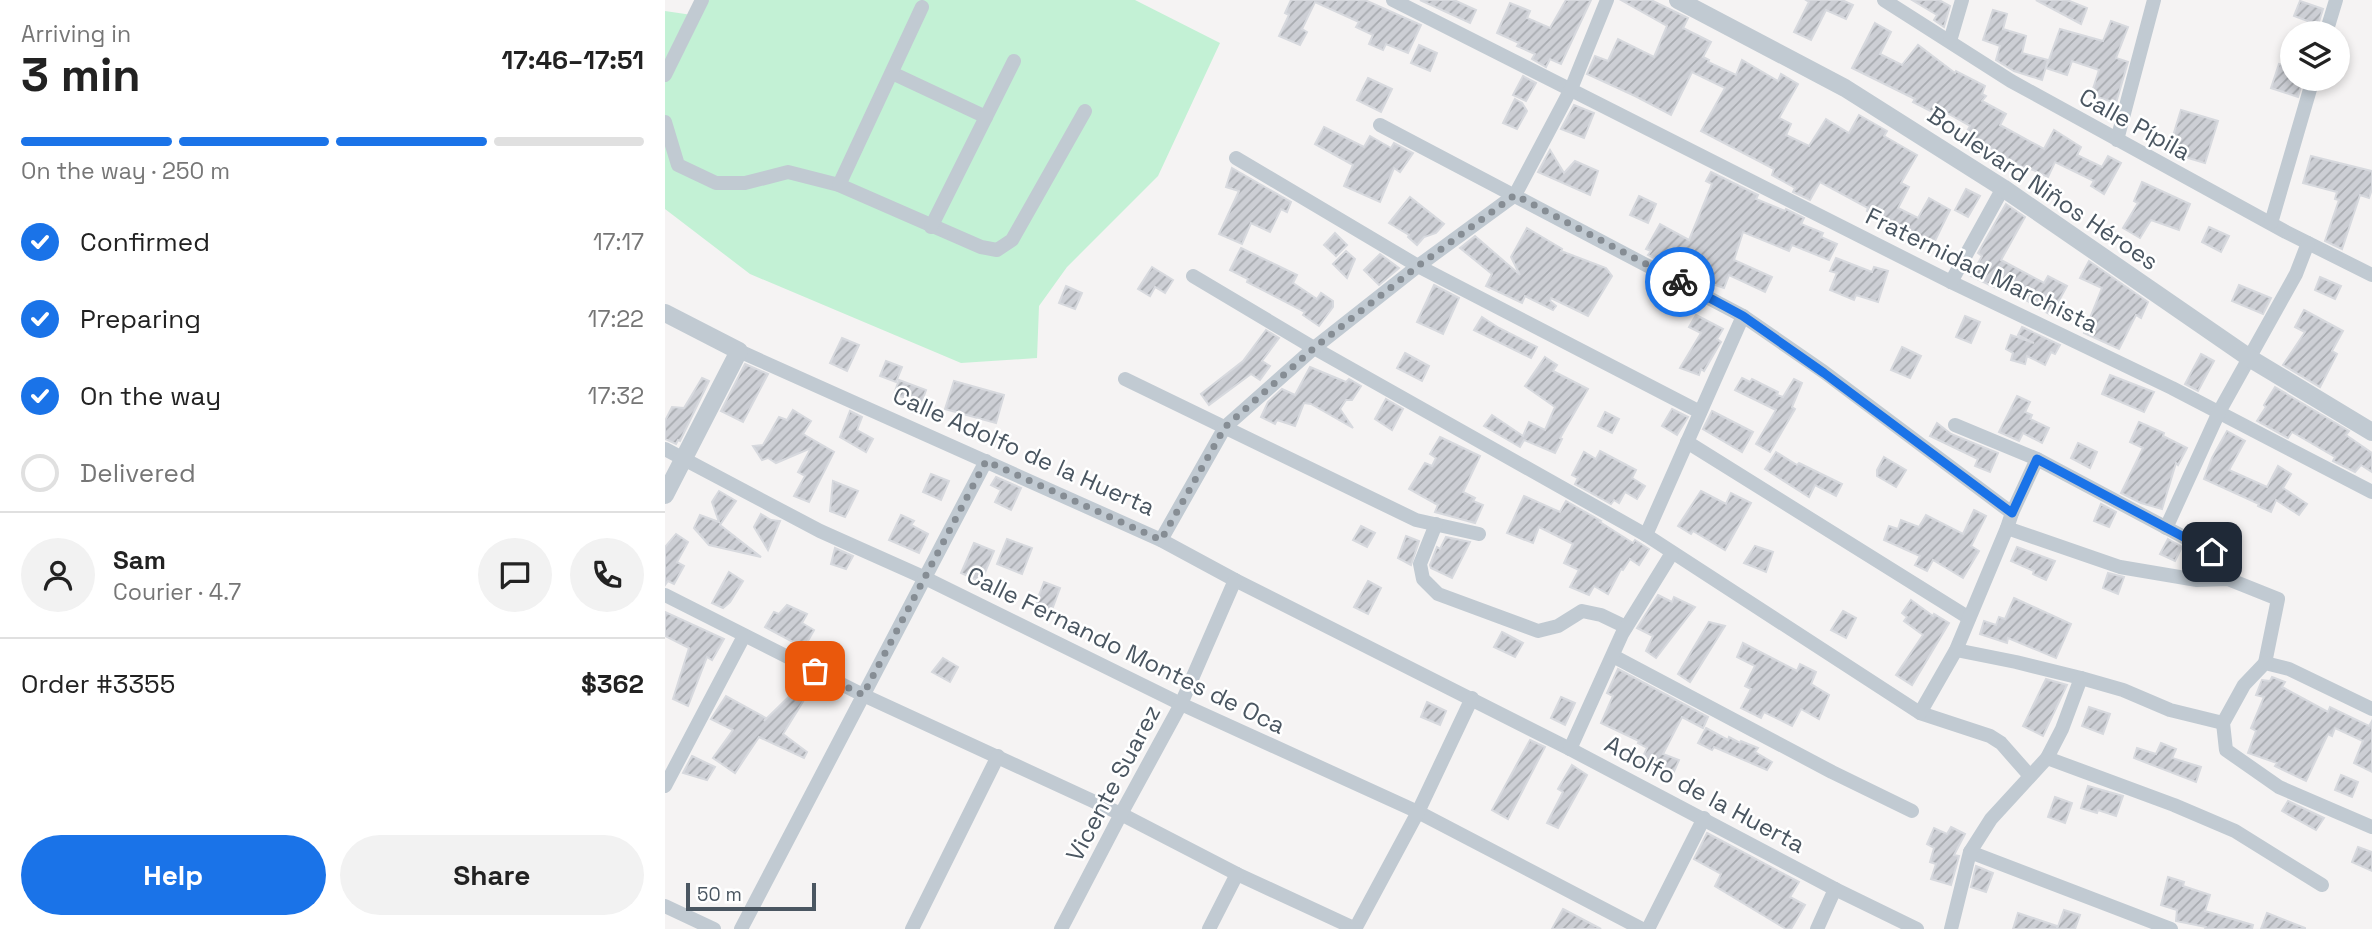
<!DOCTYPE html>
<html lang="en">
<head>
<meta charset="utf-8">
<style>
	body { margin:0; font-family:"Space Grotesk",sans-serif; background:#f2f2f2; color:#222; height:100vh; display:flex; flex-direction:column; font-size:26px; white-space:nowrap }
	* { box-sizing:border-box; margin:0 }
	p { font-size:23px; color:#767676 }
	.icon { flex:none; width:38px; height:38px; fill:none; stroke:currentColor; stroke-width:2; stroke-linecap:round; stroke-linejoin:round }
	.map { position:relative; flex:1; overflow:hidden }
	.sheet { display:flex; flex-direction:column; background:#fff; width:665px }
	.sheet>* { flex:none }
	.controls { position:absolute; left:1615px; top:21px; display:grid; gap:14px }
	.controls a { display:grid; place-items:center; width:70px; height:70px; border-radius:50%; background:#fff; box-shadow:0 4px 10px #0003; font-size:35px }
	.scale { position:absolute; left:21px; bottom:18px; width:130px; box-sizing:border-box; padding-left:7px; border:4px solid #4a5661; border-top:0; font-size:19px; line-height:24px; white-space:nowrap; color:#4a5661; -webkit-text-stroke:5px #fff; paint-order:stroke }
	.pin { position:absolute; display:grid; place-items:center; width:60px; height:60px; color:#fff; margin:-30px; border-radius:14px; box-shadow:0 4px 10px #0006 }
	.courier { position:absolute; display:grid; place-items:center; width:70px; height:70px; margin:-35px; border:5px solid #1a73e8; border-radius:50%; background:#fff; color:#222; box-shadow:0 2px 9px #0007 }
	.summary em { font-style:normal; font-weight:600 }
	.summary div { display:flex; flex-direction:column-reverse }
	.summary { display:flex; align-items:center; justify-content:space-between; height:119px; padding:0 21px }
	h1 { font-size:46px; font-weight:600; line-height:52px }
	.bar { display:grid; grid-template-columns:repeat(4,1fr); gap:10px 7px; align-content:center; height:84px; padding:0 21px }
	.bar i { height:9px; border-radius:5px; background:#e0e0e0 }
	.bar .selected { background:#1a73e8 }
	.bar p { grid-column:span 4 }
	.line { display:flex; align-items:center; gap:18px; padding:0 21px; border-top:2px solid #e0e0e0 }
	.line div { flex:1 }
	.round { display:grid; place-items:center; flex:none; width:74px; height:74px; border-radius:37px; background:#f2f2f2 }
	ol { padding:0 21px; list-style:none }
	li { display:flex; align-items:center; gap:21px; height:77px }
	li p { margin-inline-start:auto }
	li .icon { padding:7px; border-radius:50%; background:#1a73e8; color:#fff; stroke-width:4 }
	li:last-child { color:#767676 }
	li i { width:38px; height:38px; border:4px solid #e0e0e0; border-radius:50% }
	.action { display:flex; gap:14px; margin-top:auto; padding:14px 21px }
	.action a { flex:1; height:80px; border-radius:42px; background:#1a73e8; color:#fff; font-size:28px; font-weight:600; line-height:80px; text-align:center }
	.action a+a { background:#f2f2f2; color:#222 }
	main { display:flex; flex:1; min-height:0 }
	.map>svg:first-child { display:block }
	.grass { fill:#c3f1d5 }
	.building { fill:url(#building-hatch); stroke:#d7d9de; stroke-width:2 }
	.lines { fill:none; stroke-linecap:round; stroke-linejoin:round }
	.minor { stroke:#c1cad2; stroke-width:14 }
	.tertiary { stroke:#c1cad2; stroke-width:18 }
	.done { stroke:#868d94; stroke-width:7; stroke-dasharray:0 12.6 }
	.route { stroke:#1a73e8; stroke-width:9 }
	.labels { text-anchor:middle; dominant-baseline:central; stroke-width:5; stroke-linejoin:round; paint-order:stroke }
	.street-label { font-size:24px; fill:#4a5661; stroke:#fff }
</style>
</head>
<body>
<main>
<section class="sheet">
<div class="summary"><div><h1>3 min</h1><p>Arriving in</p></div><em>17:46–17:51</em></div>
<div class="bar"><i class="selected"></i><i class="selected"></i><i class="selected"></i><i></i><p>On the way · 250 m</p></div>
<ol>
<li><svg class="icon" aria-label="check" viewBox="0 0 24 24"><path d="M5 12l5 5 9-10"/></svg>Confirmed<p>17:17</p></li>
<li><svg class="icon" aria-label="check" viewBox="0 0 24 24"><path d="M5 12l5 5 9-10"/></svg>Preparing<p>17:22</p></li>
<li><svg class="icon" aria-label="check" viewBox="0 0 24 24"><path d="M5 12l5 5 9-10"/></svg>On the way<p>17:32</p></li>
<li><i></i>Delivered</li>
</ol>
<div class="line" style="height:126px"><a class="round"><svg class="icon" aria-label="person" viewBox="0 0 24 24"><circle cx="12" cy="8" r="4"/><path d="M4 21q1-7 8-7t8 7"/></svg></a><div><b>Sam</b><p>Courier · 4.7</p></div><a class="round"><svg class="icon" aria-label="chat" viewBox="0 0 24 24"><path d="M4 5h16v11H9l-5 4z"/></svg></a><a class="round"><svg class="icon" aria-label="phone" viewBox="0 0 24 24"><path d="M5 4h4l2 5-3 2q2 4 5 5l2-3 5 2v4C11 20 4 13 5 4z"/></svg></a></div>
<div class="line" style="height:91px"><div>Order #3355</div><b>$362</b></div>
<div class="action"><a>Help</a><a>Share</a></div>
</section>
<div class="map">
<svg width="1707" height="929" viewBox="0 0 1707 929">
	<defs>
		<pattern id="building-hatch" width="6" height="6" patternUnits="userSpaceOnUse" patternTransform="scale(1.75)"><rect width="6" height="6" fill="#cdcfd5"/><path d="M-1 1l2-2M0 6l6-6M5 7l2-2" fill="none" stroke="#a8abb0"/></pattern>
	</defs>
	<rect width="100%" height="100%" fill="#f5f3f3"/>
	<!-- grass -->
	<path class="grass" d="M44,0H470L555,43L493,176L402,267L374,306L372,358L296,363L85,274L0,209V11L27,15Z"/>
	<!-- building -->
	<g class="building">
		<path d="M626,0H700L756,25L743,53L721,44L718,50L704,44L708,35L691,27L694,22L650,2L637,29L642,32L635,45L614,36L624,15L620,13Z"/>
		<path d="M755,0H789L811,10L805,23Z"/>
		<path d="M901,0H926L896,64L885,59L881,67L867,59L870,54L852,46L854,43L832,33L845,3L865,11L862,18L885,28Z"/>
		<path d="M956,0H986L1023,18L1018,28L1046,42L1038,57L1044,60L1043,62L1071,75L1077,60L1113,81L1116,74L1133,84L1114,118L1126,124L1121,135L1144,146L1161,119L1184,133L1194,115L1222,131L1219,136L1252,155L1236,183L1244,187L1233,208L1253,218L1264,198L1285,210L1269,243L1202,211L1203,208L1155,182L1145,200L1128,192L1130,188L1107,175L1109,169L1036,131L1060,88L1027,72L1006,115L970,96L922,74L930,56L943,61L953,39L989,57L1002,26Z"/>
		<path d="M1141,0H1177L1188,5L1181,19L1161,10L1146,40L1129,32L1144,2Z"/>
		<path d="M1247,0H1274L1285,6L1279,27L1269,20L1272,15Z"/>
		<path d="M1371,0H1402L1422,8L1416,24Z"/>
		<path d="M1635,1L1658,9L1653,25L1629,16Z"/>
		<path d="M1328,10L1342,14L1338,29L1361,36L1357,53L1383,60L1377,80L1349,71L1331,60L1335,46L1318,40Z"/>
		<path d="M1446,21L1463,27L1451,58L1463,62L1451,103L1426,95L1434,70L1407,61L1402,75L1381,68L1395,29L1438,41Z"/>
		<path d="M1210,23L1226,32L1215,54L1237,65L1253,45L1290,73L1291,71L1320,86L1317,94L1321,96L1317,101L1341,114L1335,125L1379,149L1389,130L1416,147L1412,155L1437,167L1443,156L1456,163L1439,194L1426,186L1429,181L1390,162L1383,177L1366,169L1364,171L1301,133L1305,126L1282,113L1279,118L1248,102L1250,99L1187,68Z"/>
		<path d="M754,45L772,53L765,71L746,63Z"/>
		<path d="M1614,64L1628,68V79H1638L1633,97L1606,88Z"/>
		<path d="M858,76L871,83L861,101L848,95Z"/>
		<path d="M703,78L727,89L716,112L692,100Z"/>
		<path d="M850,99L857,103L862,111L852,129L838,123Z"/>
		<path d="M909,105L929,113L919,138L896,129Z"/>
		<path d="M1516,110L1553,121L1540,163L1503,152Z"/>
		<path d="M659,127L699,147L705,136L726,148L729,143L748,153L735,172L729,168L715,202L679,186L688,165L650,144Z"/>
		<path d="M885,150L899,173L910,161L933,171L925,195L873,172Z"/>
		<path d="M1646,156L1707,171V189L1704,198L1695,195L1677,249L1660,241L1674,200L1670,199L1672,192L1638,183Z"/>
		<path d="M567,168L626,202L622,212L616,209L605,232L586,223L577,244L554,234L574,191L561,187Z"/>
		<path d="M1046,172L1093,195L1091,199L1120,211L1121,209L1139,218L1136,224L1158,233L1156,237L1172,244L1164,260L1127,245L1124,251L1078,232L1069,260L1107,277L1100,292L1064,275L1059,288L1044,283L1047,277L1009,264L1011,259L1007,263L1003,262L1002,265L983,255L986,251L981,249L995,224L1024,240L1047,184L1041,181Z"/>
		<path d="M1477,182L1525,204L1514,230L1486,220L1475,238L1458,228L1473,203L1469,201Z"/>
		<path d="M1301,189L1315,196L1303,217L1290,210Z"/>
		<path d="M974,196L991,204L983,223L965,215Z"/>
		<path d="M745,197L779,224L771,233L759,237L752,245L743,237L744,235L724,223Z"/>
		<path d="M1341,204L1360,217L1336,260L1379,283L1383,276L1402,286L1386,315L1337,286L1335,290L1306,276L1317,256L1313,253Z"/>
		<path d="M1544,227L1564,236L1556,252L1537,242Z"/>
		<path d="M862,228L897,249L896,251L941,268L947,276L923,316L886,298L885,301L891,306L888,310L860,296L857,303L821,286L827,274L795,248L810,236L855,275L846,257Z"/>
		<path d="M670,233L682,245L671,256L659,245Z"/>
		<path d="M576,248L632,275L628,283L652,299L656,293L668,301V307L654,326L638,315L640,312L582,282L583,279L565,270Z"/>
		<path d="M681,251L690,259L682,278L668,264Z"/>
		<path d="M715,254L734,268L714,285L699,270Z"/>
		<path d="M1171,258L1207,272L1209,267L1223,271L1213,302L1191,295L1189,300L1165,290L1172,273L1165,271Z"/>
		<path d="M1424,261L1483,302L1476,318L1471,315L1454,349L1419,333L1437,288L1415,278Z"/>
		<path d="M487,267L508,280L500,293L490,287L485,296L473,289Z"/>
		<path d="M1655,277L1676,286L1670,299L1650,290Z"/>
		<path d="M769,285L794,298L778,334L752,322Z"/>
		<path d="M1574,285L1606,298L1598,314L1567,301Z"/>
		<path d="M401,286L417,293L410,309L394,303Z"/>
		<path d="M1639,310L1678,331L1667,351L1672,354L1655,387L1618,365L1640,332L1630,327Z"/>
		<path d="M1031,315L1058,329L1052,339L1056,342L1054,345L1039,371L1036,369L1034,375L1015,368L1036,333L1024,327Z"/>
		<path d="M1300,316L1315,322L1306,343L1291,337Z"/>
		<path d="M817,317L834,328L872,347L866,358L809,330Z"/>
		<path d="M1357,327L1395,345L1390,354L1386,352L1380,365L1362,356L1360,364L1346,360L1348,353L1341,349L1346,335L1369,343L1353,335Z"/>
		<path d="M601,330L614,338L597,361L605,366L595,380L586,374L544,405L536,394L578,361Z"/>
		<path d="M177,338L194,345L182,371L165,363Z"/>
		<path d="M1237,347L1256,356L1245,378L1226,370Z"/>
		<path d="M740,353L764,366L757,381L732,368Z"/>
		<path d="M1536,354L1549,361L1533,391L1520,384Z"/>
		<path d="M880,357L892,365L888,371L923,389L895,438L897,439L890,453L859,440L855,447L819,426L827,415L858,436L864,422L880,430L890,407L860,386Z"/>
		<path d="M221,361L237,367L231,382L215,376Z"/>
		<path d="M80,364L103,374L78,422L56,411Z"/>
		<path d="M645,367L681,382L684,379L696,386L687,400H681L675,409L688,428L646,404L639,403L630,426L612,420L610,424L596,417L603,402L617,389L630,395Z"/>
		<path d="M1445,375L1489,392L1479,412L1437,394Z"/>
		<path d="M37,378L44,381L15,441L13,440L11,444L0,439V421L7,407L19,408Z"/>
		<path d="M1077,378L1085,382L1087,379L1113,392L1112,395L1118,397L1129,379L1137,383L1127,407L1130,409L1105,452L1091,444L1111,410L1070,390Z"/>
		<path d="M234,380L261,390L256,404L229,394Z"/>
		<path d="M289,381L339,395L331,423L280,409Z"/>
		<path d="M1610,387L1684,431L1681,435L1707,453V472L1696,465L1690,472L1668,461L1670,457L1627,432L1623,438L1592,421L1601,407L1599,405Z"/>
		<path d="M1352,396L1365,402L1360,412L1367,415L1365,419L1384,428L1377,443L1358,433L1354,441L1334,432Z"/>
		<path d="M721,399L738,409L727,430L710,419Z"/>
		<path d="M1007,409L1023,417L1012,435L997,426Z"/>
		<path d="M128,410L146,421L138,434L169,452L144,502L129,496L140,476L133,472L146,448L111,463L103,458L97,460L88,446L98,445L114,417L122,420Z"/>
		<path d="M185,411L197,417L192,430L208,439L201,452L175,437Z"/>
		<path d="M1047,411L1088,432L1077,452L1038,429Z"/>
		<path d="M940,412L954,419L947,433L933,426Z"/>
		<path d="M1474,422L1499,433L1498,436L1522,448L1513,465L1511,463L1497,509L1476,503L1456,493L1478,448L1465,442Z"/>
		<path d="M1272,423L1286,434L1333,453L1325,472L1310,466L1313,459L1265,436Z"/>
		<path d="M1562,431L1580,441L1564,470L1602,487L1613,466L1626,474L1618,488L1642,504L1634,515L1611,500L1606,512L1593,506L1594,504L1539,479L1547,458Z"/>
		<path d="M775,437L815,456L798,492L810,498L808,501L818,505L810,523L770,512L773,505L744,489L760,463L767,466L771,458L765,454Z"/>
		<path d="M1413,443L1432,452L1425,468L1406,458Z"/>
		<path d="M935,451L971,470L967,478L980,486L972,499L960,492L954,503L949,500L946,504L910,484L913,478L907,475L919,452L931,459Z"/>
		<path d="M1111,452L1132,465L1134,463L1177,484L1171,496L1150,485L1144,497L1100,469Z"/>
		<path d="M1219,457L1241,470L1231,487L1212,476V470Z"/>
		<path d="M266,474L284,481L276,500L258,492Z"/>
		<path d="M331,477L356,488L346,510L330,502L336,490L326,485Z"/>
		<path d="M168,481L193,491L180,517L165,511Z"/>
		<path d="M54,491L71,501L55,525L96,557L44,545L29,528L35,515L54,522L47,502Z"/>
		<path d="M1036,491L1061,504L1066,493L1086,503L1060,550L1028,531L1026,534L1013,526Z"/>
		<path d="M859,496L895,512L901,501L936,521L935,522L968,543L970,540L984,549L974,565L965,559L958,570L956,569L943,594L929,586L924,595L905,587L914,570L899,563L908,544L874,527L868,543L842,533Z"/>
		<path d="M1436,504L1451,512L1444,527L1429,521Z"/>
		<path d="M1309,510L1321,516L1306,546L1314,551L1298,578L1268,560L1262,571L1250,565L1255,556L1219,540L1224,526L1233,529L1236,520L1254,527L1261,515L1298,534Z"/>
		<path d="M96,514L106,520L115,521L103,550L89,527Z"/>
		<path d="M236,515L249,521L246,525L263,534L254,553L224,540Z"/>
		<path d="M696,526L710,533L702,547L688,540Z"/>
		<path d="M11,534L23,542L12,562L19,566L9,584L3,581L0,585V547Z"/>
		<path d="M741,536L754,541L746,565L733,558Z"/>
		<path d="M781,537L805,542L787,578L766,568L765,565L772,547L775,549Z"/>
		<path d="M342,539L367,548L357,574L332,564Z"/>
		<path d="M1503,539L1517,547L1510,561L1495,554Z"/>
		<path d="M309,543L329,551L316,582L296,573Z"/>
		<path d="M1090,546L1108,552L1101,572L1079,563Z"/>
		<path d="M1352,547L1390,561L1381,580L1368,574L1369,571L1346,561Z"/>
		<path d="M170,548L188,556L181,569L166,564Z"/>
		<path d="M64,572L78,581L65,602L58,608L47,603Z"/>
		<path d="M1443,573L1459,577L1453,594L1438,588Z"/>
		<path d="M703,581L716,588L703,614L689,607Z"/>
		<path d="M379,582L395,588L385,615L369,609Z"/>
		<path d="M993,595L1007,602L1009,597L1030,607L991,658L981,651L988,636L972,628Z"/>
		<path d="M1349,598L1406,624L1391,658L1343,638L1342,643L1315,634L1319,621L1331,625L1334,617L1340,619Z"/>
		<path d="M1246,600L1268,616L1269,614L1284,623L1247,685L1231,675L1258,635L1239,621L1242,617L1237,613Z"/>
		<path d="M122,605L142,614L137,623L149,630L139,648L100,627L109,612L114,614Z"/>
		<path d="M1178,611L1191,618L1181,638L1166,630Z"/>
		<path d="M0,612L59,639L47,660L42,657L23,706L8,699L24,648L0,636Z"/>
		<path d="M1044,622L1060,626L1025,682L1013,674Z"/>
		<path d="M837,632L858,643L850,657L829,647Z"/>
		<path d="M1078,643L1132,671L1135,664L1151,672L1146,684L1164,695L1154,719L1136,709L1127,726L1099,712L1096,718L1076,708L1086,689L1080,686L1090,666L1072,657Z"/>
		<path d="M278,658L293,667L285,682L267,672Z"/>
		<path d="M953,669L1043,717L1038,728L1017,717L998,754L1014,760L1007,776L975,763L982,748L973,743L974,741L936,723L948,696L942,693Z"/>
		<path d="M1607,677L1620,682L1617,687L1663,712L1665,707L1704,726L1707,721V772L1689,763L1698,741L1670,728L1667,736L1663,734L1641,781L1610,766L1612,763L1583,753L1591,731L1586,728L1599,697L1591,695L1597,680L1605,681Z"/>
		<path d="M143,678L150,682L118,734L142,752L139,758L94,737L70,773L48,758L68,730L46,719L61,696L101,718L99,721Z"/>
		<path d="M1381,679L1402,685L1378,736L1358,726Z"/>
		<path d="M896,697L910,703L900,725L886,718Z"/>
		<path d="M762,702L781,711L775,725L756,717Z"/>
		<path d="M1424,707L1445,714L1438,734L1417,726Z"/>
		<path d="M1041,728L1063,740L1064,737L1075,743L1076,741L1093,748L1090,752L1107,762L1102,770L1049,747L1047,750L1033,743Z"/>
		<path d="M865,740L880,747L843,819L827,810Z"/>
		<path d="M1496,743L1511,749L1507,758L1536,767L1531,782L1469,758L1472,748L1491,754Z"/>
		<path d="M27,756L50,767L42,780L18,773Z"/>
		<path d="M907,765L922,775L893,828L882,823L898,792L893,789Z"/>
		<path d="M1676,775L1693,782L1687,797L1670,790Z"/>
		<path d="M1423,786L1458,796L1451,816L1433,810L1432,813L1416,808Z"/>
		<path d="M1390,797L1407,803L1400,823L1383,817Z"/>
		<path d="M1623,801L1659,818L1651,830L1617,811Z"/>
		<path d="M1286,827L1300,834L1289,855L1294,856L1286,885L1266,879L1271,864L1265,862L1269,848L1262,844L1269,828L1282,834Z"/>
		<path d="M1042,833L1134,882L1125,897L1140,905L1126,929H1121L1050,886L1056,874L1029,859Z"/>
		<path d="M1693,847L1707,852V871L1687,862Z"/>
		<path d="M1311,866L1328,873L1321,892L1306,887Z"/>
		<path d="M1503,877L1519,882L1518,886L1545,895L1540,911L1588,925L1587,929H1540L1541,927L1511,921L1512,910L1496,905Z"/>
		<path d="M898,909L936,929H887Z"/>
		<path d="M1399,910L1415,915L1410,929H1348L1353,913L1392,926V929Z"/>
		<path d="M1602,913L1640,928V929H1596Z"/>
	</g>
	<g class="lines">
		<!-- minor -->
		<g class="minor">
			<path d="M728,0L1286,282L1507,388L1707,492"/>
			<path d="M1219,0L1346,81L1621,232L1707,275"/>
			<path d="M1661,33L1671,0"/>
			<path d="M1285,41L1297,0"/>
			<path d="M227,73L321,117"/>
			<path d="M0,75L37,0"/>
			<path d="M0,122L13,165L51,183H80L123,172L174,185L316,247L332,250L347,240L420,111"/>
			<path d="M715,125L1078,316L1159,372L1347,513"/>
			<path d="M1452,140L1489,0"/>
			<path d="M571,158L753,266L1035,412"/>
			<path d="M174,185L257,7"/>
			<path d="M1606,223L1648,79"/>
			<path d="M266,227L349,61"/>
			<path d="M528,276L649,348L981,535L1255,713L1325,736L1336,743L1365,776"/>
			<path d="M1286,282L1338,188"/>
			<path d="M74,351L496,540L570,580L905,749L1170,889L1252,929"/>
			<path d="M460,379L751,520L814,534"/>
			<path d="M1290,425L1372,459L1547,552L1563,579"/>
			<path d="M1022,442L1304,618"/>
			<path d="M0,449L155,531L258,577L516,704L753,812L977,929"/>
			<path d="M771,524L755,564L758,579L773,594L873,631L893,626L917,611L936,615L961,627"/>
			<path d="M1342,528L1455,567L1532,580L1563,579L1613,599L1600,663"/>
			<path d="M1501,528L1554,412L1631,274L1643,243"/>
			<path d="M981,535L1078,316"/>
			<path d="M496,540L560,427L649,348L753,266L850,195L906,89L942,0"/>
			<path d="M0,595L198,695L456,814L572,874L691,929"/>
			<path d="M1291,650L1351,662L1416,678L1458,690L1505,710L1558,723"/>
			<path d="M948,656L1167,772L1247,811"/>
			<path d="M1707,709L1624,669L1600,663L1579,685L1558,723L1561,750L1614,787L1707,827"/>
			<path d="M1255,713L1291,650L1342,528L1347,513L1372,459"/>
			<path d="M905,749L957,634L1007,553"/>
			<path d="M1382,758L1509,805L1570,831L1657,885"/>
			<path d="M0,786L79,636"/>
			<path d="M1305,852L1506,929"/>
			<path d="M0,906L49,929"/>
			<path d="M76,929L321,461"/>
			<path d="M247,929L333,756"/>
			<path d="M396,929L456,814L516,704L570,580"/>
			<path d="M544,929L572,874"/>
			<path d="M690,929L753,812L807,698"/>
			<path d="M983,929L1039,818"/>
			<path d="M1152,929L1170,889"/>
			<path d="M1286,929L1305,852L1326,819L1382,758L1397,729L1416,678"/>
		</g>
		<!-- tertiary -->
		<g class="tertiary">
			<path d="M1013,0L1180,88L1338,188L1586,359L1707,432"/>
			<path d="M0,313L74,351L0,495"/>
		</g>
	</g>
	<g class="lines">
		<!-- done -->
		<path class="done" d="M150,671L198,695L321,461L496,540L560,427L649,348L753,266L850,195L1015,282"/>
		<!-- route -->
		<path class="route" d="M1015,282L1078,316L1159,373L1347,513L1372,459L1547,552"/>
	</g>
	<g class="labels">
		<!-- street labels -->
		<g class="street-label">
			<text transform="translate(1470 124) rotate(29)">Calle Pípila</text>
			<text transform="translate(1378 188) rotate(34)">Boulevard Niños Héroes</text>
			<text transform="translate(1317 270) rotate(26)">Fraternidad Marchista</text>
			<text transform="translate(359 451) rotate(24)">Calle Adolfo de la Huerta</text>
			<text transform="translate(461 650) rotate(26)">Calle Fernando Montes de Oca</text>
			<text transform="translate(448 783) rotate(-62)">Vicente Suarez</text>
			<text transform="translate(1040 794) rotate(28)">Adolfo de la Huerta</text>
		</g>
	</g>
</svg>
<div class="controls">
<a><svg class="icon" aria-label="layers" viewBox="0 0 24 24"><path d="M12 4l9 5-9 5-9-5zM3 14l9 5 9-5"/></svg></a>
</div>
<div class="scale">50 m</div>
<div class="pin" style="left:150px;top:671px;background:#ea580c"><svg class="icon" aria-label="bag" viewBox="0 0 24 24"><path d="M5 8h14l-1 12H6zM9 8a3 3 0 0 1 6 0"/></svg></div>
<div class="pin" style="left:1547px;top:552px;background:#1f2937"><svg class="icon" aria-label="home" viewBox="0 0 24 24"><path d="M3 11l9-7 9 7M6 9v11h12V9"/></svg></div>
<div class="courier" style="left:1015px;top:282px"><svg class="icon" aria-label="bike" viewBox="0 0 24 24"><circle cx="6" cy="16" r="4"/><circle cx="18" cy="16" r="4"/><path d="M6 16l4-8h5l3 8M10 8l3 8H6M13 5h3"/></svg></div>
</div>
</main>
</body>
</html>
